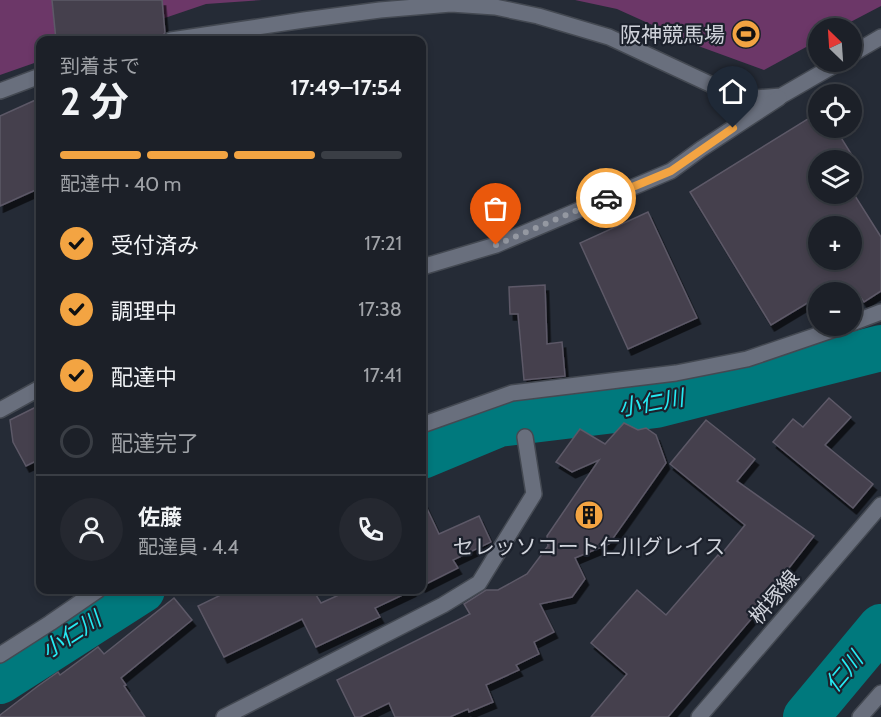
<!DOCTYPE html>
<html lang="ja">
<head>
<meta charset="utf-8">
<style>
	body { margin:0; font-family:Cabin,"Noto Sans JP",sans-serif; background:#252830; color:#f1f3f6; height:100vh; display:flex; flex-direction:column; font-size:22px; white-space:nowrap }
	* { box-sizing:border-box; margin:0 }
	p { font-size:20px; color:#a0a3a8 }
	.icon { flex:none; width:33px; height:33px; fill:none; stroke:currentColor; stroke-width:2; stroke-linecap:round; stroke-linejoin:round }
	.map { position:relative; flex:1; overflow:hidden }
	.panel { position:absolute; left:36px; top:36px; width:390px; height:558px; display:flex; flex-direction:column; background:#1c2028; border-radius:12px; box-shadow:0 3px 9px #0003,0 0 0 2px #3a3e45 }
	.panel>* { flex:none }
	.needle { width:39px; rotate:335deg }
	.buttons { position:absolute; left:808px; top:18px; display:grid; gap:12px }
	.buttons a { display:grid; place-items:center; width:54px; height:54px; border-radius:50%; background:#1c2028; box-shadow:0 3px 9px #0003,0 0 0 2px #3a3e45; font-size:30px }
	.pin { position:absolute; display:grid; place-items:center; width:51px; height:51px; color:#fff; margin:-62px -26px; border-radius:50% 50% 50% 0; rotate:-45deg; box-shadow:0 0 6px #0007 }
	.pin .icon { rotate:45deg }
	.courier { position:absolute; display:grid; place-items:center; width:60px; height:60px; margin:-30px; border:4px solid #f3a442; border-radius:50%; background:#fff; color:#222; box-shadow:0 2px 8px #0007 }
	.head em { font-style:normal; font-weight:700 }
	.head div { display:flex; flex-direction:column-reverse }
	.head { display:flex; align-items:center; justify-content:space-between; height:102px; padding:0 24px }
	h1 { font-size:39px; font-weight:700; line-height:45px }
	.bar { display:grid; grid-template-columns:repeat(4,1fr); gap:9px 6px; align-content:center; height:72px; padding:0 24px }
	.bar i { height:8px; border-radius:4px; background:#3a3e45 }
	.bar .selected { background:#f3a442 }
	.bar p { grid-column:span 4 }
	.line { display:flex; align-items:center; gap:15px; padding:0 24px; border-top:2px solid #3a3e45 }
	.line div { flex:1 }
	.round { display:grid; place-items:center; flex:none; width:63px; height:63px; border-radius:32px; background:#252830 }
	ol { padding:0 24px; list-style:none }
	li { display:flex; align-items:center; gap:18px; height:66px }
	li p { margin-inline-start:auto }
	li .icon { padding:6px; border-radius:50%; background:#f3a442; color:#111; stroke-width:4 }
	li:last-child { color:#a0a3a8 }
	li i { width:33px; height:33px; border:3px solid #3a3e45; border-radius:50% }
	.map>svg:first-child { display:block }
	.green { fill:#6c3768 }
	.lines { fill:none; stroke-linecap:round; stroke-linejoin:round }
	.river { stroke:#00797d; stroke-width:46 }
	.building { fill:#44404d; stroke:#5d5967; stroke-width:1.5; fill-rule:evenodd; filter:url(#shadow) }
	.minor-casing { stroke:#444952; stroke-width:18 }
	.minor { stroke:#696f7d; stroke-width:15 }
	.done { stroke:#9498a1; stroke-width:6; stroke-dasharray:0 10.8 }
	.route { stroke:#f3a442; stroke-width:8 }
	.labels { text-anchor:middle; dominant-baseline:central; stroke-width:4.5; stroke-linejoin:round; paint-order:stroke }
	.poi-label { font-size:21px; fill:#d0d3db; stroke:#1c212c; text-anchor:end }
	.street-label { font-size:21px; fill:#d0d3db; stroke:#1c212c }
	.water-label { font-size:22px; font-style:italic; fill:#25ebf3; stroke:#1c212c }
</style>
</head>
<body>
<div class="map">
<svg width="881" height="717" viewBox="0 0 881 717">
	<defs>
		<filter id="shadow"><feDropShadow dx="3.5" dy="6" stdDeviation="0" flood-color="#0009"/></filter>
	</defs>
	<rect width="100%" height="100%" fill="#252b36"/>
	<!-- green -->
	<g class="green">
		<path d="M0,0H262L206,4L100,40H40V61L0,75Z"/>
		<path d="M575,0H881V6L839,28H819V40L764,70L701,47L617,9Z"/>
	</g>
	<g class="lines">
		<!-- river -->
		<g class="river">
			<path d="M422,456L499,424L656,405L881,348"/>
			<path d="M0,681L142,590"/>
			<path d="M806,717L881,627"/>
		</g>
	</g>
	<!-- building -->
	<g class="building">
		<path d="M52,0H162L165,33L162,36L161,40H56Z"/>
		<path d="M40,98V188L0,206V116Z"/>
		<path d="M819,112V128H835L855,160L852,162V160H819V194H852V191L881,237V291L864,302L857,292H819V296L771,325L690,192ZM819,226H852V260H819Z"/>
		<path d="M648,212L697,318L628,349L580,243Z"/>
		<path d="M545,285L547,344L562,342L565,376L524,380L518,314H510L509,287Z"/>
		<path d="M829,398L851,417L825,445L873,484L853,508L773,442L793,419L803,427Z"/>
		<path d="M40,405V459L26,466L13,442L10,420Z"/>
		<path d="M706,420L755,459L737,481L814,536L767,596L769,598L668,717H591L627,674L591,643L637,590L666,615L718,555L720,556L745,525L670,464Z"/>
		<path d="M624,423L638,430L646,428L656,435L666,463L609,544L575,558L585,579L572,597L540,604L554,632L534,642L539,654L516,665L519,670L486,685L493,702L469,712L468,709L450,717H395L389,703L360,717H355L337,680L470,614L464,604L486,590H498L527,574L548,546L547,536L599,460L572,472L556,462L580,429L605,444Z"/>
		<path d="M422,498L439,534L479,516L491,542L453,560L458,568L422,586Z"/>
		<path d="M231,590H313L321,603L350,590H413L375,608L380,617L316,647L302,619L224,657L198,606Z"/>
		<path d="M174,598L192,620L121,678L126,685L124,686L145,717H0V715L38,686L58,672L60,675L98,647L104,654Z"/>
	</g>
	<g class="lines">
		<!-- minor casing -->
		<g class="minor-casing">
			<g id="minor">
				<path d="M171,40L304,20L380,10L451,4L495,7L538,16L609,37L742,99L781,96L840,62"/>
				<path d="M852,54L881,37"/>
				<path d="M0,91L40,76"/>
				<path d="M422,267L496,245L671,171L701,149L779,98"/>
				<path d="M852,323L881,312"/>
				<path d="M0,410L40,388"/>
				<path d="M422,425L512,393L676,373L747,359L844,326"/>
				<path d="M0,655L50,623L98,590"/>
				<path d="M224,717L443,605L479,583L534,494L525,437"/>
				<path d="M699,717L881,505"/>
				<path d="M860,717L881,693"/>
			</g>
		</g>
		<!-- minor -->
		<use href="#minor" class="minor"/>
	</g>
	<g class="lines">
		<!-- done -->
		<path class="done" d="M496,245L606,198"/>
		<!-- route -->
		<path class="route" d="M606,198L671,171L733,128"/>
	</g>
	<!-- icons -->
	<defs>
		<g id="stadium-disc" transform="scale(1.5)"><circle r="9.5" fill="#f3a442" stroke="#1c212c"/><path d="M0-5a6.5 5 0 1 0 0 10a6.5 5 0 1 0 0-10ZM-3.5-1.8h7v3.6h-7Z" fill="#111"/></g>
		<g id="building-disc" transform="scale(1.5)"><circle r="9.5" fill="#f3a442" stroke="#1c212c"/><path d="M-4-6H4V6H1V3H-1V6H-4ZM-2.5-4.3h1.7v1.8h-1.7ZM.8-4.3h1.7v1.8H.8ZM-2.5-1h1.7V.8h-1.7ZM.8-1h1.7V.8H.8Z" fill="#111"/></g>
	</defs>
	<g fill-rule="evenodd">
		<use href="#stadium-disc" x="746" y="34"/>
		<use href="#building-disc" x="589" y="515"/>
	</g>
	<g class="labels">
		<!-- poi labels -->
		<g class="poi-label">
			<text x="725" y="34">阪神競馬場</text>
			<text x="589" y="546" text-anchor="middle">セレッソコート仁川グレイス</text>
		</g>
		<!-- street labels -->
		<g class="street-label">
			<text transform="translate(774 597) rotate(-49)">桝塚線</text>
		</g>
		<!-- water labels -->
		<g class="water-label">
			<text transform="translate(651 403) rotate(-10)">小仁川</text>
			<text transform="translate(71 635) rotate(-33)">小仁川</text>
			<text transform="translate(844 672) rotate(-50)">仁川</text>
		</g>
	</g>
</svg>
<div class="buttons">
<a><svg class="needle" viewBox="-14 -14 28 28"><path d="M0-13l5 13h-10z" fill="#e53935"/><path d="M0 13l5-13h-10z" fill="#a0a3a8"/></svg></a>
<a><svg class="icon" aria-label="locate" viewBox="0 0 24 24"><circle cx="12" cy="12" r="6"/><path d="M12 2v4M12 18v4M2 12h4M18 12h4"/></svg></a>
<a><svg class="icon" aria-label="layers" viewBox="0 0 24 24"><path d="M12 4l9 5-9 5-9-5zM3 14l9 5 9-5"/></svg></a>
<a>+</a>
<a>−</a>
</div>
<div class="pin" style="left:496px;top:245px;background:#ea580c"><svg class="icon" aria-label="bag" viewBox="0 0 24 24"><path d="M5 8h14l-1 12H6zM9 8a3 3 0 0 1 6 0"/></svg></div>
<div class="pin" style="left:733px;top:128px;background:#1f2937"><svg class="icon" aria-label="home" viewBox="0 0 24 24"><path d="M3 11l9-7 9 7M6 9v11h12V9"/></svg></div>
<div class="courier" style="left:606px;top:198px"><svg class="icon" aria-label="car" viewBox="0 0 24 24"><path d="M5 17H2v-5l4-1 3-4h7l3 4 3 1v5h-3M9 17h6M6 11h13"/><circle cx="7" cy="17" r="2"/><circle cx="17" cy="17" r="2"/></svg></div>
<section class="panel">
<div class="head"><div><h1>2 分</h1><p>到着まで</p></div><em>17:49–17:54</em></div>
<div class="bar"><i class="selected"></i><i class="selected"></i><i class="selected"></i><i></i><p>配達中 · 40 m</p></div>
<ol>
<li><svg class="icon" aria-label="check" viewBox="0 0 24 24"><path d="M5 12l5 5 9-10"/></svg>受付済み<p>17:21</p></li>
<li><svg class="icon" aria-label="check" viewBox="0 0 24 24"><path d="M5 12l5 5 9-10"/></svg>調理中<p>17:38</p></li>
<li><svg class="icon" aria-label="check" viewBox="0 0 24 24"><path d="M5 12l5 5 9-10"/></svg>配達中<p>17:41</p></li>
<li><i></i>配達完了</li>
</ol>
<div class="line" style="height:108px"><a class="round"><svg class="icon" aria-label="person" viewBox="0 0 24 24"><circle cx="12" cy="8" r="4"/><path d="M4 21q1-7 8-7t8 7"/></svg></a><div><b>佐藤</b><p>配達員 · 4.4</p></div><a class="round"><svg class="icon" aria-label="phone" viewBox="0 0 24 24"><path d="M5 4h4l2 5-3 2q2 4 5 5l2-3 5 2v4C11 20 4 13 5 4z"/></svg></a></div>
</section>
</div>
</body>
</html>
